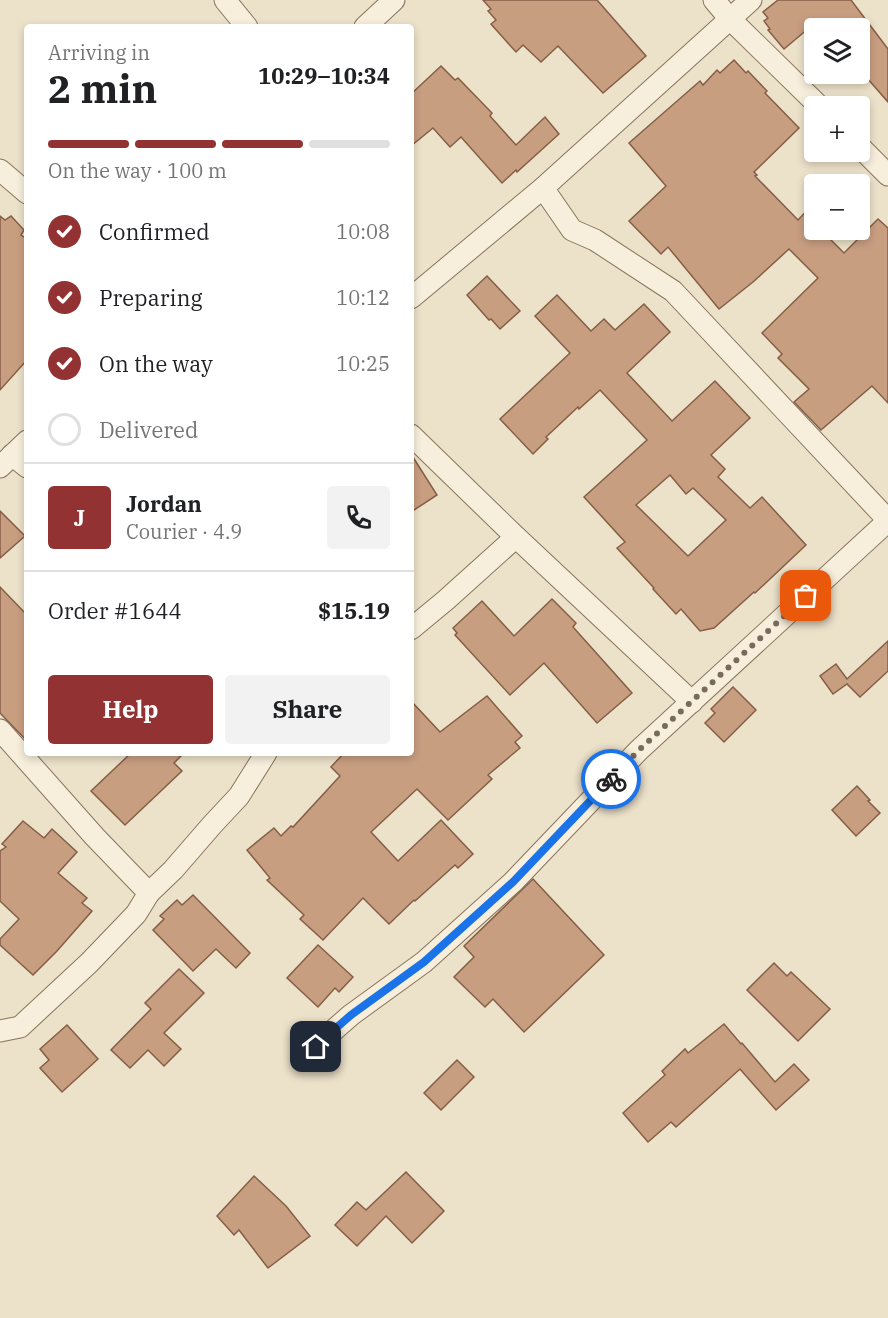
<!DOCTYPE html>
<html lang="en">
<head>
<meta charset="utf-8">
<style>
	body { margin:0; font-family:"IBM Plex Serif",serif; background:#f2f2f2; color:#202124; height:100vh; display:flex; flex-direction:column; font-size:22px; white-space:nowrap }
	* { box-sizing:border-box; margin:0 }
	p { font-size:20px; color:#757577 }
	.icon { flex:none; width:33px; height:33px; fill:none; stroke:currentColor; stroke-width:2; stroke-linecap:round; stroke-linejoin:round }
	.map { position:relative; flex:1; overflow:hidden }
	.panel { position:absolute; left:24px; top:24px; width:390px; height:732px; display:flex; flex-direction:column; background:#fff; border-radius:6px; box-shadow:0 3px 9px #0003 }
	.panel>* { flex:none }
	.fabs { position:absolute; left:804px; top:18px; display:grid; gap:12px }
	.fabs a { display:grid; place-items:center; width:66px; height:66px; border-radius:6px; background:#fff; box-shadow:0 3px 9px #0003; font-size:30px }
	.pin { position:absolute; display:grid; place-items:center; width:51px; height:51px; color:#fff; margin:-26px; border-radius:12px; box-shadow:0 3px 9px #0006 }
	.courier { position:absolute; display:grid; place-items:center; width:60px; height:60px; margin:-30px; border:4px solid #1a73e8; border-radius:50%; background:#fff; color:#222; box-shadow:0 2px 8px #0007 }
	.head em { font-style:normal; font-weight:800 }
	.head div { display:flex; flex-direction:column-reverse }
	.head { display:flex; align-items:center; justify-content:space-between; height:102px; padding:0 24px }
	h1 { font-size:39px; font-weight:800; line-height:45px }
	.bar { display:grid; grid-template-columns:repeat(4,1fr); gap:9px 6px; align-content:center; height:72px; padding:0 24px }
	.bar i { height:8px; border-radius:4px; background:#e0e0e0 }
	.bar .on { background:#933233 }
	.bar p { grid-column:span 4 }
	.line { display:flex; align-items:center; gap:15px; padding:0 24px; border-top:2px solid #e0e0e0 }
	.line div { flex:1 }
	.round { display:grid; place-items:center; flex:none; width:63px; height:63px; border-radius:6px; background:#f2f2f2 }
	ol { padding:0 24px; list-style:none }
	li { display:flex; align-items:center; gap:18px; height:66px }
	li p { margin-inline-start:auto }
	li .icon { padding:6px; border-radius:50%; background:#933233; color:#fff; stroke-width:4 }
	li:last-child { color:#757577 }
	li i { width:33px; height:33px; border:3px solid #e0e0e0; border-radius:50% }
	.primary-button { display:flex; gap:12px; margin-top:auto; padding:12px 24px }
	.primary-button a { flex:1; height:69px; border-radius:6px; background:#933233; color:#fff; font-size:24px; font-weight:800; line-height:69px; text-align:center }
	.primary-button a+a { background:#f2f2f2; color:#202124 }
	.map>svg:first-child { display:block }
	.building { fill:#c89e81; stroke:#855e45; stroke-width:1.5; fill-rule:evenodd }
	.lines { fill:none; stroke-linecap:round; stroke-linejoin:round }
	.street-casing { stroke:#88745e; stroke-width:23 }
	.street { stroke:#f7efdc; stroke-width:21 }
	.done { stroke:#786b5c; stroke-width:6; stroke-dasharray:0 10.8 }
	.route { stroke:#1a73e8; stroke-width:8 }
</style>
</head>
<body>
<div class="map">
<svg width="888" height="1318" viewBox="0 0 888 1318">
	<rect width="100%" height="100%" fill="#ece1c9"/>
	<!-- building -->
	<g class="building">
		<path d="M483,0H597L646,56L603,93L558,46L541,62L523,45L516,52L491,24L496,20L488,11L491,9Z"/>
		<path d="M778,0H851L888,49V102L860,70V28H809L784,49L768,30L770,29L764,21L768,18L763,12Z"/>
		<path d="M734,60L746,73L748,71L767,91L765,93L799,128L754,172L757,175L755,176L798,220L814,203V230H821L844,253L878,219L888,228V403L872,386L821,430L794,402L809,389L778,358L782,354L762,333L818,278L789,249L753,282L719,309L668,247L661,254L629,221L666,186L629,143L700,81L703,85L717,70L720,73Z"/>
		<path d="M441,66L455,80L458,78L492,113L490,116L516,145L545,117L559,134L517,172L516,170L502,183L461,137L450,147L433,128L411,146V94Z"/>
		<path d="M0,216L5,220L11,216L24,230L21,235L27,239V360L0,390Z"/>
		<path d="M487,276L520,311L500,329L491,319L489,320L467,295Z"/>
		<path d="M557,295L591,331L604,319L615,330L644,304L670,332L627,373L672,421L715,381L750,418L711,455L725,469L718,477L750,508L762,497L806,545L755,593L754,592L714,628L700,631L681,609L676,614L653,589L654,588L617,548L625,542L584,497L647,440L600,390L579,409L578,407L546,437L548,439L533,454L500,419L570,353L535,316ZM670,475L686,494L693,488L726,520L688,556L636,505Z"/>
		<path d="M411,454L437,495L411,512Z"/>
		<path d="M0,511L25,536L0,558Z"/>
		<path d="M0,587L27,615V741L0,713Z"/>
		<path d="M552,599L576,623L573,627L632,693L597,723L544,663L510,695L455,635L457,633L453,628L482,601L514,636Z"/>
		<path d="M888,641V671L860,697L847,684L833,694L820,676L836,664L847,679Z"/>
		<path d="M733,687L756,710L724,742L705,723L715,713L711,709Z"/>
		<path d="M487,696L522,736L515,742L520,748L488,775L492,779L448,820L417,789L371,832L398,861L441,820L473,854L458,868L455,865L415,901L414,900L389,924L363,898L323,940L300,919L304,915L267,880L270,878L247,850L274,828L281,836L291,826L293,827L340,776L331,767L344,753H411V701L440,732Z"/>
		<path d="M131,753H184L174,763L182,771L125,825L91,791Z"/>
		<path d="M857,786L870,800L868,801L880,813L856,836L832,810Z"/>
		<path d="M23,821L44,838L52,829L77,852L58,873L87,898L82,903L92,911L57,951L33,975L0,945V939L19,919L0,901V851L6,847L2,844Z"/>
		<path d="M533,879L604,955L524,1032L493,999L485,1007L454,977L474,957L464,946Z"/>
		<path d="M193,895L250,953L236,968L216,949L193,971L153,930L164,919L160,916L177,900L182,905Z"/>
		<path d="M318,945L353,977L339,992L335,988L318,1007L287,978Z"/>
		<path d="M774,963L787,976L791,972L830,1009L798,1041L747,990Z"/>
		<path d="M179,969L204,993L164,1033L181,1049L164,1066L148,1050L130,1068L111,1050L151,1009L145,1003Z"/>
		<path d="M724,1024L741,1044L742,1043L775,1082L794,1064L809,1080L776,1110L740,1069L676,1127L671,1122L648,1142L623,1113L665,1075L662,1071L685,1049L688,1053Z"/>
		<path d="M67,1025L98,1059L62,1092L40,1068L49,1060L40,1049Z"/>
		<path d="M457,1060L474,1077L441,1110L424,1093Z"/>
		<path d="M406,1172L444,1211L412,1243L386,1216L357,1246L335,1225L357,1202L366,1210Z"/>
		<path d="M254,1176L286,1206L310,1236L268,1268L239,1230L234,1235L217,1216Z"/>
	</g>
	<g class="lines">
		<!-- street casing -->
		<g class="street-casing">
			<g id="street">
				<path d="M225,0L247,27"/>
				<path d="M714,0L730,19L819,106"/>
				<path d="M365,27L394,0"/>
				<path d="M860,147L888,175"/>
				<path d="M0,170L27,193"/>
				<path d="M543,188L751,0"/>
				<path d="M411,298L543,188L572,230L595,240L673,291L888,520"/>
				<path d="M411,435L516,537L446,600L411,629"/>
				<path d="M12,455L27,467"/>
				<path d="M0,467L27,441"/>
				<path d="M516,537L692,702"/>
				<path d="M0,730L95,837L149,893L136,914L89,963L20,1027L0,1031"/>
				<path d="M149,893L173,870L212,825L239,796L266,753"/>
				<path d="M317,1047L327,1036L351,1015L424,962L513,882L639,750L888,521"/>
			</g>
		</g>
		<!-- street -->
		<use href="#street" class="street"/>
	</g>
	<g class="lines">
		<!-- done -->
		<path class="done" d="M611,779L639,750L806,596"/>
		<!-- route -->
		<path class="route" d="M316,1047L327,1036L351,1015L424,962L513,882L611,779"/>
	</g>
</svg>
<div class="fabs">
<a><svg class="icon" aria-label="layers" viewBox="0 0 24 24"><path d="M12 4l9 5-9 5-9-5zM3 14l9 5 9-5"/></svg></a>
<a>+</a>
<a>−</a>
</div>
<div class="pin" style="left:806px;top:596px;background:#ea580c"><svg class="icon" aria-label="bag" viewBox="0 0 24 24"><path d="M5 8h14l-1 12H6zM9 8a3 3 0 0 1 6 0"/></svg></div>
<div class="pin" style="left:316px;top:1047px;background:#1f2937"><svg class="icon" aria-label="home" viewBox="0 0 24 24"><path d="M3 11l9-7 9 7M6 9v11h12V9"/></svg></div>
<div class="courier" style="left:611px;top:779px"><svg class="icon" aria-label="bike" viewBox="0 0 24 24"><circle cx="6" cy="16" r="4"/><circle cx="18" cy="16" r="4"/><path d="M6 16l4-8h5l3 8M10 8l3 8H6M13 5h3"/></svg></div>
<section class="panel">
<div class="head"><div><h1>2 min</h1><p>Arriving in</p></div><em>10:29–10:34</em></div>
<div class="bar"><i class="on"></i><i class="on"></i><i class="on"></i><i></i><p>On the way · 100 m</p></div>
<ol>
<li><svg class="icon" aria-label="check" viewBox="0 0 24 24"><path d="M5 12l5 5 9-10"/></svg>Confirmed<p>10:08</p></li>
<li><svg class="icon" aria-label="check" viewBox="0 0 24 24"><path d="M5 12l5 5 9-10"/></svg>Preparing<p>10:12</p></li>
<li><svg class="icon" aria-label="check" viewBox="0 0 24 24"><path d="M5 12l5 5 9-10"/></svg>On the way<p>10:25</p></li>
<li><i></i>Delivered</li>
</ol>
<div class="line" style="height:108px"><b class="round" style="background:#933233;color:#fff">J</b><div><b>Jordan</b><p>Courier · 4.9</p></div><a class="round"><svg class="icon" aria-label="phone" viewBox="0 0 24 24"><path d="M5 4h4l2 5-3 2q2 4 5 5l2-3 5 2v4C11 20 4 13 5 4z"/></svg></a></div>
<div class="line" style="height:78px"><div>Order #1644</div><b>$15.19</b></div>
<div class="primary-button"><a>Help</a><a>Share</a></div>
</section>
</div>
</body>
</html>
